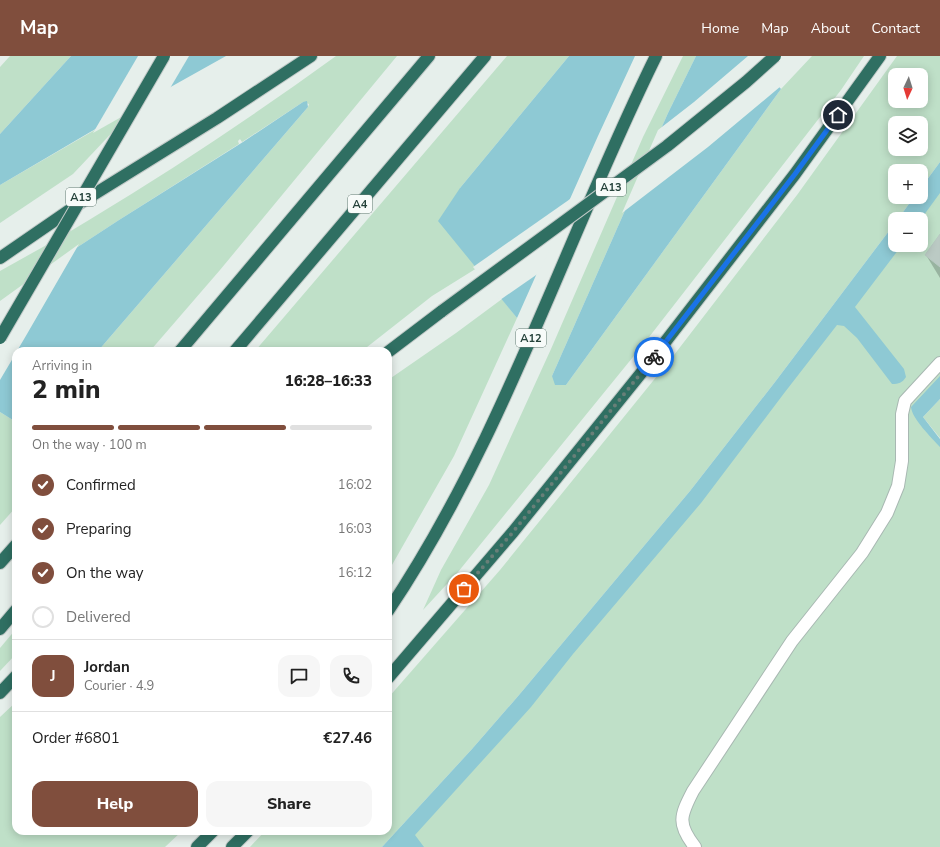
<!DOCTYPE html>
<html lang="en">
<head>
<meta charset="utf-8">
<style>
	body { margin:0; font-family:"Nunito Sans",sans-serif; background:#f6f6f6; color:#222; height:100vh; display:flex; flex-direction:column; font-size:15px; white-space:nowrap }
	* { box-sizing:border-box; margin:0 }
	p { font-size:13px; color:#767676 }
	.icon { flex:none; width:22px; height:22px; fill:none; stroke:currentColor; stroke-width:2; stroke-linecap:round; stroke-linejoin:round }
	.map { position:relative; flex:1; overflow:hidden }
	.panel { position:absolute; left:12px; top:291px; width:380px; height:488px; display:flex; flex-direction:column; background:#fff; border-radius:12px; box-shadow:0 2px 10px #0003 }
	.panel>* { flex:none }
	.needle { width:26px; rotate:184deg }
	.buttons { position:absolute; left:888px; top:12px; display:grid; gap:8px }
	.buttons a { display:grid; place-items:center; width:40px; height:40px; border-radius:8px; background:#fff; box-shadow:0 2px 10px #0003; font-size:20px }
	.pin { position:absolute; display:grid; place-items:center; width:34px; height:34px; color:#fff; margin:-17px; border:2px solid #fff; border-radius:50%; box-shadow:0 1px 4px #0007 }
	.courier { position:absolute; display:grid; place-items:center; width:40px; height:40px; margin:-20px; border:3px solid #1a73e8; border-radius:50%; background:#fff; color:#222; box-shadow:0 1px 5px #0007 }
	.headline em { font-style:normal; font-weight:800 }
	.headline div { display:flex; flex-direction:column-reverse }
	.headline { display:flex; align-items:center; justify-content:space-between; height:68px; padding:0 20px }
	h1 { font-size:26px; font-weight:800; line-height:30px }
	.bar { display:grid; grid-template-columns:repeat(4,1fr); gap:6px 4px; align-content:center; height:48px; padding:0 20px }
	.bar i { height:5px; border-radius:3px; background:#e0e0e0 }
	.bar .selected { background:#804e3d }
	.bar p { grid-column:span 4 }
	.line { display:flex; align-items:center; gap:10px; padding:0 20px; border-top:1px solid #e0e0e0 }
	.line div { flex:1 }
	.round { display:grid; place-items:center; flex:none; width:42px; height:42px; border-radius:12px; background:#f6f6f6 }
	ol { padding:0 20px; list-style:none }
	li { display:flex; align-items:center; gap:12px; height:44px }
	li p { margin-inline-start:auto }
	li .icon { padding:4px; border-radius:50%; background:#804e3d; color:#fff; stroke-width:4 }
	li:last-child { color:#767676 }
	li i { width:22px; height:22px; border:2px solid #e0e0e0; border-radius:50% }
	.primary-button { display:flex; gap:8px; margin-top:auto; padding:8px 20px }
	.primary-button a { flex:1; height:46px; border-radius:12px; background:#804e3d; color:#fff; font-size:16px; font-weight:800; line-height:46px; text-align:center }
	.primary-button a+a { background:#f6f6f6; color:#222 }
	header { display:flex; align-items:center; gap:24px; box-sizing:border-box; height:56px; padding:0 20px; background:#804e3d; color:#fff }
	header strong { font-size:19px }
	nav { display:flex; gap:22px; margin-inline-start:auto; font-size:14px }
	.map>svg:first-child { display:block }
	.green { fill:#bfe0c8; fill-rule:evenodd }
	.water { fill:#8ec9d4 }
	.pier { fill:#e6efeb }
	.shadow { fill:#0003 }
	.building { fill:#bbcac4; stroke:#b8c9c2 }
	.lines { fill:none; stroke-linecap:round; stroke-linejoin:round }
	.minor-casing { stroke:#a8b8b2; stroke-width:14 }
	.highway-casing { stroke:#c2cac8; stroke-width:14 }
	.minor { stroke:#fff; stroke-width:12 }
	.highway { stroke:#2f6f62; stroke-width:12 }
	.highway-bridge-casing { stroke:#c2cac8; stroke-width:14; stroke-linecap:butt }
	.highway-bridge { stroke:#2f6f62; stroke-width:12 }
	.done { stroke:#687f78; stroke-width:4; stroke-dasharray:0 7.2 }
	.route { stroke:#1a73e8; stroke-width:5 }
	.labels { text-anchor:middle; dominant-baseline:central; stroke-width:4; stroke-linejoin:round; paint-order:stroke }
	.shield { fill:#f7fbf9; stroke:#637a73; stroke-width:1 }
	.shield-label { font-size:11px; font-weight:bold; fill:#24423a }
</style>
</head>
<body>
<header>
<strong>Map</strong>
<nav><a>Home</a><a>Map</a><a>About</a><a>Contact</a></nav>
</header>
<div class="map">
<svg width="940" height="791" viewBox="0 0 940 791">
	<rect width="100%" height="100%" fill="#e6efeb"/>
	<!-- green -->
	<g class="green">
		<path d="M10,0H71L0,78V11Z"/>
		<path d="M336,0H397L220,214L150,295H98L308,51L309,48L303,46L242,86L240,83L238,85L239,88L119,164L70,196L0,247V215C30,198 60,182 89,164C174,113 256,58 336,0Z"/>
		<path d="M507,0H569L460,132L477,212L432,240L362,295H255Z"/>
		<path d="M683,0H696L668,57L552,320L566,329L781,33L812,0H864L841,34L646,285L458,516L423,554L441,514L489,429L551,293L643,81Z"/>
		<path d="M897,0H940V106L921,132V115H895V141H914L898,163H895V167L775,326L690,435L519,639L472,693L382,791H250L265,775H388V642L500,514L674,299L797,139ZM895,19H921V45H895ZM895,67H921V93H895Z"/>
		<path d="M138,49L73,118L0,167V129Z"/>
		<path d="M940,118V329L916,354L940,386V791H392L472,704L895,189H921V163Z"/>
		<path d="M502,243L517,262L454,400L388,516V324L456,277Z"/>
		<path d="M940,343V382L923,361Z"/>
		<path d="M0,356L16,366V451L0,469Z"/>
		<path d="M16,573V598L0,615V592Z"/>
		<path d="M16,646V775H182L165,791H0V661Z"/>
	</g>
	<!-- water -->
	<g class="water">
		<path d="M71,0H226L92,75L0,129V78Z"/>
		<path d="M569,0H635L598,80L517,262L438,165L460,132Z"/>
		<path d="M696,0H751L781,33L566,329H555L552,320L668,57Z"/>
		<path d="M307,45L308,51L98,295H16V366L0,356V247L70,196L119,164L243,86L303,46Z"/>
		<path d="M940,106V137L921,163H898L914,141H921V132Z"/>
		<path d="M895,167V189H902L855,251L904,313L906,321C902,327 899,328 892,328L857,282L844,270L837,269L785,336L701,447L573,598L531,651L415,779L424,791H382L472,693L519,639L690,435L775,326Z"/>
		<path d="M940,320V343L923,361L940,383V391C932,382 912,363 911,351Z"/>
	</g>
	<!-- pier -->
	<g class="pier">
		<path d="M138,0H189L169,34L93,77Z"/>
		<path d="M748,0H753L781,30L708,91L622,157L658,74L694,46Z"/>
		<path d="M573,141L539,217L500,244L473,211Z"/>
		<path d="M79,188L27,278L17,295H16V297L0,324V245Z"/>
	</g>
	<!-- shadow -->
	<path class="shadow" d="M940,180V222L926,199Z"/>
	<!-- building -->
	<path class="building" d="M940,178V211L925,199Z"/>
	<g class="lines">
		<!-- minor casing -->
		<g class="minor-casing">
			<path id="minor" d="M695,791C677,768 680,760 693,735L792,585L862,497L887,457L898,430L902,405V358L905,345L940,307"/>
		</g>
		<!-- highway casing -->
		<g class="highway-casing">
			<g id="highway">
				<path d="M0,202L80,147L217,62L311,0"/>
				<path d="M180,295L429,0"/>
				<path d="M235,295L485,0"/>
				<path d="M388,296L442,255"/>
				<path d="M0,507L16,489"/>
				<path d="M388,555C503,384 565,184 656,0"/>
				<path d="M0,573L16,554"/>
				<path d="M388,622L513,476L642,316L795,118L880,0"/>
				<path d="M0,637L16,620"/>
				<path d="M197,791L213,775"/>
				<path d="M232,791L248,775"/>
			</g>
		</g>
		<!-- minor -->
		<use href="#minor" class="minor"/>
		<!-- highway -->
		<use href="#highway" class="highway"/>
		<!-- highway-bridge casing -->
		<g class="highway-bridge-casing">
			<g id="highway-bridge">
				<path d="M442,255L667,90L746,26L775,0"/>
				<path d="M0,282L164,0"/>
			</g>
		</g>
		<!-- highway-bridge -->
		<use href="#highway-bridge" class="highway-bridge"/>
	</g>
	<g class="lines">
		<!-- done -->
		<path class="done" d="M464,533L513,476L654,301"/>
		<!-- route -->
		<path class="route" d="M654,301L795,118L838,59"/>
	</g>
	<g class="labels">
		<!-- shield labels -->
		<g class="shield">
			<rect x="596" y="122" width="30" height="18" rx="3"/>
			<rect x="66" y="132" width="30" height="18" rx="3"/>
			<rect x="348" y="139" width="24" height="18" rx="3"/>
			<rect x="516" y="273" width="30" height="18" rx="3"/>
		</g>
		<g class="shield-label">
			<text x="611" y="131">A13</text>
			<text x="81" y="141">A13</text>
			<text x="360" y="148">A4</text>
			<text x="531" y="282">A12</text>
		</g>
	</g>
</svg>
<div class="buttons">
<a><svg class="needle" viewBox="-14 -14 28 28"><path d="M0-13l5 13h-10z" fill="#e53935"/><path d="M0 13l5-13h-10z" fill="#767676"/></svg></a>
<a><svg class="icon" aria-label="layers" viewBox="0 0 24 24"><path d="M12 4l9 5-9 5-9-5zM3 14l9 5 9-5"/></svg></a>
<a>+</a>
<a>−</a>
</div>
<div class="pin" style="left:464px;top:533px;background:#ea580c"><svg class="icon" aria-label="bag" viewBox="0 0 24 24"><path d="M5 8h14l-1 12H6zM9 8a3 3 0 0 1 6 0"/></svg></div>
<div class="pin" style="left:838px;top:59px;background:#1f2937"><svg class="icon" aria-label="home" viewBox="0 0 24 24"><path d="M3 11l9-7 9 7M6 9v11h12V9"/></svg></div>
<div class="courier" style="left:654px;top:301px"><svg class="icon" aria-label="bike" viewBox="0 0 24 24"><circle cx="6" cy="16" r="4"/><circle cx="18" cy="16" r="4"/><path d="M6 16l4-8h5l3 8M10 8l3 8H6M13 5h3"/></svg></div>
<section class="panel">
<div class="headline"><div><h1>2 min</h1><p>Arriving in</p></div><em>16:28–16:33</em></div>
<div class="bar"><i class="selected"></i><i class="selected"></i><i class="selected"></i><i></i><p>On the way · 100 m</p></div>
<ol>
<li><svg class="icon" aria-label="check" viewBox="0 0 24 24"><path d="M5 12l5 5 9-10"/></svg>Confirmed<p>16:02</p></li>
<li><svg class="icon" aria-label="check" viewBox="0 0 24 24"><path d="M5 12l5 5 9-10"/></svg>Preparing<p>16:03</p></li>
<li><svg class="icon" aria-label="check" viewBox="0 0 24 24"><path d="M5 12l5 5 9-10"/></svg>On the way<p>16:12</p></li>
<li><i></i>Delivered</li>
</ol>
<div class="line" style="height:72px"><b class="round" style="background:#804e3d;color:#fff">J</b><div><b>Jordan</b><p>Courier · 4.9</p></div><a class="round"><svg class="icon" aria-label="chat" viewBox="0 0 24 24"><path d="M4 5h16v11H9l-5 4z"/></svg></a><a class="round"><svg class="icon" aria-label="phone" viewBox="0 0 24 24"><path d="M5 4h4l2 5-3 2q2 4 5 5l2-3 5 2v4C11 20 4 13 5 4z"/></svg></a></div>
<div class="line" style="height:52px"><div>Order #6801</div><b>€27.46</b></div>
<div class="primary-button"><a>Help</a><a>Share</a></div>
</section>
</div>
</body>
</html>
